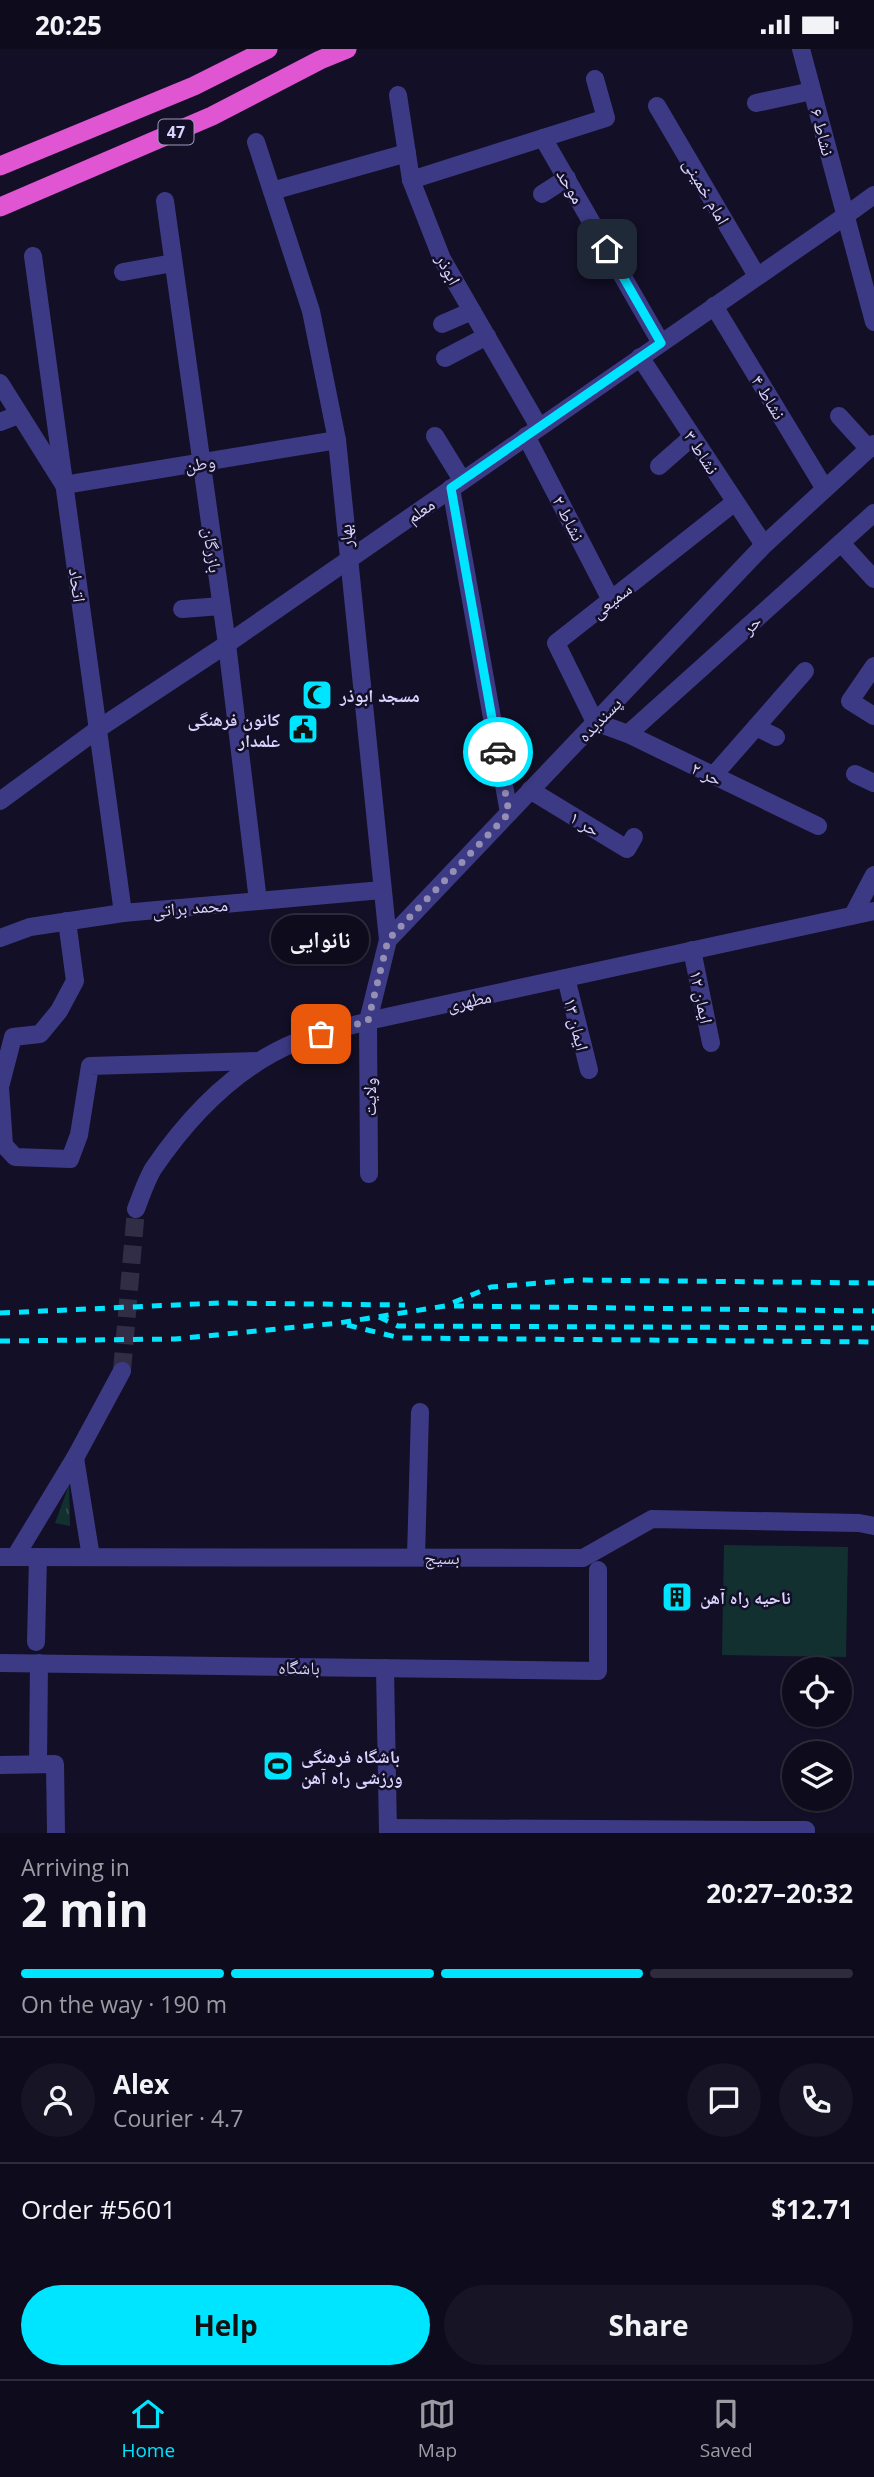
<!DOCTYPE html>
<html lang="en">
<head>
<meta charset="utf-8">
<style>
	body { margin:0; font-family:"Open Sans","Noto Naskh Arabic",sans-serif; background:#171425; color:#f1f3f6; height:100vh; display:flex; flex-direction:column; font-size:26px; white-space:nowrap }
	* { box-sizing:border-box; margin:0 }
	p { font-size:23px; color:#9b9ba3 }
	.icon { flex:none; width:38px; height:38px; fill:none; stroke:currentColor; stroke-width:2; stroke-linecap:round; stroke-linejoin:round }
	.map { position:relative; height:1784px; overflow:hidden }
	.details { display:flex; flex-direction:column; background:#0e0b1c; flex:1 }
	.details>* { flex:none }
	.tools { position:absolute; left:782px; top:1608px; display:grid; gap:14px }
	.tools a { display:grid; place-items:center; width:70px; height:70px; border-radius:50%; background:#0e0b1c; box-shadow:0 2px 5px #0004,0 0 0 2px #2e2b3b; font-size:35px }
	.pin { position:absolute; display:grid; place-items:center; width:60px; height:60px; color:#fff; margin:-30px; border-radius:14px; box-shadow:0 4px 10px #0006 }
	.courier { position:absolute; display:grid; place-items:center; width:70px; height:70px; margin:-35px; border:5px solid #00e5ff; border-radius:50%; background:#fff; color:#222; box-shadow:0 2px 9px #0007 }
	.bubble { position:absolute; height:49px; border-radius:24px; background:#0e0b1c; box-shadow:0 2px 5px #0004,0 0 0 2px #2e2b3b; font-size:23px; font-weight:700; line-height:49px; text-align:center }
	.overview em { font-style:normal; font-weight:700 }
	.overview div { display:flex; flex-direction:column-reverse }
	.overview { display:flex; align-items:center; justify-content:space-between; height:119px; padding:0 21px }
	h1 { font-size:46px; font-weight:700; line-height:52px }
	.bar { display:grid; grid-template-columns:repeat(4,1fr); gap:10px 7px; align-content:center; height:84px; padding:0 21px }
	.bar i { height:9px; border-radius:5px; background:#2e2b3b }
	.bar .on { background:#00e5ff }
	.bar p { grid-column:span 4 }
	.line { display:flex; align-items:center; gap:18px; padding:0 21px; border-top:2px solid #2e2b3b }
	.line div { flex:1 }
	.round { display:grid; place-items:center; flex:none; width:74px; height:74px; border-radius:37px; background:#171425 }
	.cta { display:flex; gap:14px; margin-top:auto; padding:14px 21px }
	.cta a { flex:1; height:80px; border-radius:42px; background:#00e5ff; color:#111; font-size:28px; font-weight:700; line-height:80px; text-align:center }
	.cta a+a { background:#171425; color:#f1f3f6 }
	.status { display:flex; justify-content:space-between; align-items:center; height:49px; padding:0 35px; background:#0e0b1c; direction:ltr }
	.status svg { height:19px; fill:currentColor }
	.menu { display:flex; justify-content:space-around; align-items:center; height:98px; border-top:2px solid #2e2b3b; background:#0e0b1c; font-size:19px; color:#9b9ba3 }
	.menu a { display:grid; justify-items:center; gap:4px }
	.menu .on { color:#00e5ff }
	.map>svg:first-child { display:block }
	.grass { fill:url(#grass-tufts) }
	.park { fill:#12302f }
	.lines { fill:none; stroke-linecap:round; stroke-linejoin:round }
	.tertiary-tunnel { stroke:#312d47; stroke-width:18; stroke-dasharray:18 9; stroke-linecap:butt }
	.minor { stroke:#3d3a85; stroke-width:18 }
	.tertiary { stroke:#3d3a85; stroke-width:18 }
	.trunk { stroke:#e055d1; stroke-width:19 }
	.rail { stroke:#00e5ff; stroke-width:5; stroke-dasharray:10 9; stroke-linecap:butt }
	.done { stroke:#948fb3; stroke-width:7; stroke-dasharray:0 12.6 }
	.route { stroke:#00e5ff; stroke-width:9 }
	.labels { text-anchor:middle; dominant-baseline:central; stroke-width:5; stroke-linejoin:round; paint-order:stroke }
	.shield { fill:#130f26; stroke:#9e99be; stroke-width:2 }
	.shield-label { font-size:16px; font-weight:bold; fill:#d9d4ff }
	.street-label { font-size:18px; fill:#d9d4ff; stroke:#130f26 }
	.poi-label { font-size:18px; font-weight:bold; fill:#d9d4ff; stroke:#130f26; text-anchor:start }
</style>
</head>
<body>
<div class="status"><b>20:25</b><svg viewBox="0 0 49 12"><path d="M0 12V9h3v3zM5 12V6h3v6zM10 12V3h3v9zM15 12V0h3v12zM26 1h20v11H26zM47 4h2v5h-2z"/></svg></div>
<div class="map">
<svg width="874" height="1784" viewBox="0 0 874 1784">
	<defs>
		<pattern id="grass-tufts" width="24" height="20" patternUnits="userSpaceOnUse" patternTransform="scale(1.75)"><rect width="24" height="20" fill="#12302f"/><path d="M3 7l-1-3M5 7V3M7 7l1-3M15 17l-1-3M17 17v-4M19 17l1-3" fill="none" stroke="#344d4e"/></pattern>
	</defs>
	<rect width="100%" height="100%" fill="#130f26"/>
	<!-- grass -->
	<path class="grass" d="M69,1436L70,1477L55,1474Z"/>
	<!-- park -->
	<path class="park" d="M724,1496L848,1498L846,1608L722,1606Z"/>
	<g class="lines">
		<!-- tertiary-tunnel -->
		<path class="tertiary-tunnel" d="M122,1322L136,1160"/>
		<!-- minor -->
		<g class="minor">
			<path d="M801,0L874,273"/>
			<path d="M398,46L411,131L442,210L539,378"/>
			<path d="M756,54L812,42"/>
			<path d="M657,57L757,227"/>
			<path d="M543,89L661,294"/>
			<path d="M411,131L606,69L595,30"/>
			<path d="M272,142L407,104"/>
			<path d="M542,145L567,129"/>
			<path d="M165,152L227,595L258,852"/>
			<path d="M845,167L874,146"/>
			<path d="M33,207L123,864"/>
			<path d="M123,223L173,214"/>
			<path d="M714,257L825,440"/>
			<path d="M442,275L472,262"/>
			<path d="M640,308L764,496"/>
			<path d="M445,309L487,287"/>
			<path d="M0,334L64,436L337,391"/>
			<path d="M839,367L869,400"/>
			<path d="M0,373L18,366"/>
			<path d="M435,387L462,431"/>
			<path d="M526,387L611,551"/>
			<path d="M659,417L692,388"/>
			<path d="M451,439L509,764"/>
			<path d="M735,453L556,594L595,673L628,685L818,777"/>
			<path d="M841,494L874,530"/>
			<path d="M182,560L221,557"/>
			<path d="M874,617L850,652L874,667"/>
			<path d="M756,678L776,688"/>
			<path d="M628,685L874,464"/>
			<path d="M855,725L874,734"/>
			<path d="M713,727L805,622"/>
			<path d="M530,741L627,800L634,788"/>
			<path d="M853,866L874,826"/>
			<path d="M67,872L75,932L59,962L40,985L13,988L0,1038L4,1096L15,1108L70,1110L79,1086L90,1017L259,1012"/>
			<path d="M692,901L711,994"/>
			<path d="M566,929L589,1021"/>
			<path d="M368,972L369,1125"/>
			<path d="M416,1508L420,1363"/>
			<path d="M36,1593L38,1508"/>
			<path d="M0,1614L598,1622V1521"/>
			<path d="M38,1715L39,1614"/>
			<path d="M0,1716L55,1715L56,1784"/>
			<path d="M388,1779L777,1781H806V1784"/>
		</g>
		<!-- tertiary -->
		<g class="tertiary">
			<path d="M256,93L311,262L337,391L388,891"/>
			<path d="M0,752L98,680L227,595L845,167"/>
			<path d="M0,889L30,878L123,864L382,841"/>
			<path d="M368,972L388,891L764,496L874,395"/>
			<path d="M136,1160C141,1147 146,1132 153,1120C189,1067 236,1018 296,993C318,983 345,979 368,972L874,862"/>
			<path d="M75,1409L91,1508"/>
			<path d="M0,1508L583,1509L652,1470L859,1474L874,1477"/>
			<path d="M15,1508L75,1409L122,1322"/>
			<path d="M385,1619L388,1784"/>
		</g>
		<!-- trunk -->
		<g class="trunk">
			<path d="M0,117L194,37L268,0"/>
			<path d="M0,158L212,67L320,11L347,0"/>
		</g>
		<!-- rail -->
		<g class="rail">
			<path d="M454,1257L874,1262"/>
			<path d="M0,1264L219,1254L405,1256"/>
			<path d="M379,1268L398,1277L874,1279"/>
			<path d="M347,1276L400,1289L874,1293"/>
			<path d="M0,1292L175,1290L339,1274L445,1257L491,1238L577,1231L874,1234"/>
		</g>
	</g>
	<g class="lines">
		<!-- done -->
		<path class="done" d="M321,985L368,972L388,891L509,764L498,703"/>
		<!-- route -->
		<path class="route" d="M498,703L451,439L661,294L607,200"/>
	</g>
	<!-- icons -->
	<defs>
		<g id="mosque-square" transform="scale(1.575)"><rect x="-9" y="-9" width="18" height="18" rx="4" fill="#00e5ff" stroke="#130f26"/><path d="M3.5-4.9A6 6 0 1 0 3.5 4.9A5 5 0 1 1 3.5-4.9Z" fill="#111"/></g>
		<g id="civic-square" transform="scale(1.575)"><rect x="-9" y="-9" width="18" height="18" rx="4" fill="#00e5ff" stroke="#130f26"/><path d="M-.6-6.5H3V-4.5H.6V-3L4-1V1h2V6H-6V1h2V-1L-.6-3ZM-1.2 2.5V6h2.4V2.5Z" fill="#111"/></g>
		<g id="building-square" transform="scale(1.575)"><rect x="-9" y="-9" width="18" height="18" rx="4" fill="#00e5ff" stroke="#130f26"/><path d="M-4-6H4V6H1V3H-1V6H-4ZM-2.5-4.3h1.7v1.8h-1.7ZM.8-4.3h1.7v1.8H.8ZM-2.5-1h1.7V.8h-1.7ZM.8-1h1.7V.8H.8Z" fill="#111"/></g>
		<g id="stadium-square" transform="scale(1.575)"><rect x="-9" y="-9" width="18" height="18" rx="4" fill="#00e5ff" stroke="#130f26"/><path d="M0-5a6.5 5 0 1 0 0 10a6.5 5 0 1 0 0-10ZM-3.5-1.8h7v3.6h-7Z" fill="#111"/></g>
	</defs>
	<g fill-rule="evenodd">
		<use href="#mosque-square" x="317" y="646"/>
		<use href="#civic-square" x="303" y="680"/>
		<use href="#building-square" x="677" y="1548"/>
		<use href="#stadium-square" x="278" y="1717"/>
	</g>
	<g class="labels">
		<!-- shield labels -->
		<rect class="shield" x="158.5" y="70.5" width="35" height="25" rx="5"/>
		<g class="shield-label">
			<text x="176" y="83">47</text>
		</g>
		<!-- street labels -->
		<g class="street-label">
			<text transform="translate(823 83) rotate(75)">نشاط ۶</text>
			<text transform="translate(571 137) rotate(60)">موحد</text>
			<text transform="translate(707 142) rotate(60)">امام خمینی</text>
			<text transform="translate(449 220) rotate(62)">ابوذر</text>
			<text transform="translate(769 348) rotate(59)">نشاط ۴</text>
			<text transform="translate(702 403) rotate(57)">نشاط ۳</text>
			<text transform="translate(200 414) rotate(-9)">وطن</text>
			<text transform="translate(420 461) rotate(-35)">معلم</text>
			<text transform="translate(569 469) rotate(63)">نشاط ۲</text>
			<text transform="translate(345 487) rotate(-95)">بهار</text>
			<text transform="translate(213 501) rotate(82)">بازرگان</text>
			<text transform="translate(78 536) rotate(82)">اتحاد</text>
			<text transform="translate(611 551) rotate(-38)">سمیعی</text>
			<text transform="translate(751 575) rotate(-42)">حر</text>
			<text transform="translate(599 670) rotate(-46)">پسندیده</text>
			<text transform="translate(707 724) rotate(26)">حر ۲</text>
			<text transform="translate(585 774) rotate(31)">حر ۱</text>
			<text transform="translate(190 858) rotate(-5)">محمد براتی</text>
			<text transform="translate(702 948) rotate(78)">ایمان ۱۲</text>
			<text transform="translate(469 951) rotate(-12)">مطهری</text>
			<text transform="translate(577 975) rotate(76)">ایمان ۱۳</text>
			<text transform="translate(369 1048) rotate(-90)">ولایت</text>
			<text x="442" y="1508">بسیج</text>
			<text transform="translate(299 1618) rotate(1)">باشگاه</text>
		</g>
		<!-- poi labels -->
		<g class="poi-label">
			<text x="340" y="646">مسجد ابوذر</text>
			<text x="280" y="670" text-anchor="end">کانون فرهنگی<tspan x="280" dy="21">علمدار</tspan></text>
			<text x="700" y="1548">ناحیه راه آهن</text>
			<text x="301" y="1707">باشگاه فرهنگی<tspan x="301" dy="21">ورزشی راه آهن</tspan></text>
		</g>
	</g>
</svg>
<div class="tools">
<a><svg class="icon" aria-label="locate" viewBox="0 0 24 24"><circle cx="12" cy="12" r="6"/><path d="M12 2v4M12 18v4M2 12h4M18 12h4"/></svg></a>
<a><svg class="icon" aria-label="layers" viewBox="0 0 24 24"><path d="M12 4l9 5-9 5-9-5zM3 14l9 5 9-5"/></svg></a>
</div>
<div class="pin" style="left:321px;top:985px;background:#ea580c"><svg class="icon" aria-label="bag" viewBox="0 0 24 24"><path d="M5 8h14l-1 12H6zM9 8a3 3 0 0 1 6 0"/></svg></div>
<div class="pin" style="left:607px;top:200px;background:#1f2937"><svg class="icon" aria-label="home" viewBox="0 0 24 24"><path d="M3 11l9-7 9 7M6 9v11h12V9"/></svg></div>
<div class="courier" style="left:498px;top:703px"><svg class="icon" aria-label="car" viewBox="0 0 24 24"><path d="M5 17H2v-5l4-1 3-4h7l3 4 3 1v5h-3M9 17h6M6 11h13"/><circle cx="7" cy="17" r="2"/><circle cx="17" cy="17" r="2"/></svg></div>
<div class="bubble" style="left:271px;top:866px;width:98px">نانوایی</div>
</div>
<section class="details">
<div class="overview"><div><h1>2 min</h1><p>Arriving in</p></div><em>20:27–20:32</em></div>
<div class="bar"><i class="on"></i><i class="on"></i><i class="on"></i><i></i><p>On the way · 190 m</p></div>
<div class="line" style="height:126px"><a class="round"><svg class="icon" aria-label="person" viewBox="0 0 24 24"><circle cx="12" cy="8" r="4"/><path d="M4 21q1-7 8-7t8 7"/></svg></a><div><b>Alex</b><p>Courier · 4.7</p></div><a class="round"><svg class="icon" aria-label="chat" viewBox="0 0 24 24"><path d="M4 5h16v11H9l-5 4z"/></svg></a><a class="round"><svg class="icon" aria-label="phone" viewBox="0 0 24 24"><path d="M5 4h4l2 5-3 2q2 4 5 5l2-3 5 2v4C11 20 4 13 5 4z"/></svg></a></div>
<div class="line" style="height:91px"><div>Order #5601</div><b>$12.71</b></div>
<div class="cta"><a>Help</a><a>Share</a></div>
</section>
<nav class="menu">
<a class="on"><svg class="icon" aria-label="home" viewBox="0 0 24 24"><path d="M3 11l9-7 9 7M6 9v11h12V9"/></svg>Home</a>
<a><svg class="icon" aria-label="map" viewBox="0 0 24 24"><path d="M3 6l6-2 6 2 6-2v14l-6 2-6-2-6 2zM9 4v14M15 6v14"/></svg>Map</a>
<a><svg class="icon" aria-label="saved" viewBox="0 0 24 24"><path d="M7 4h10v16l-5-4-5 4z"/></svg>Saved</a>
</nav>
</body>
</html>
